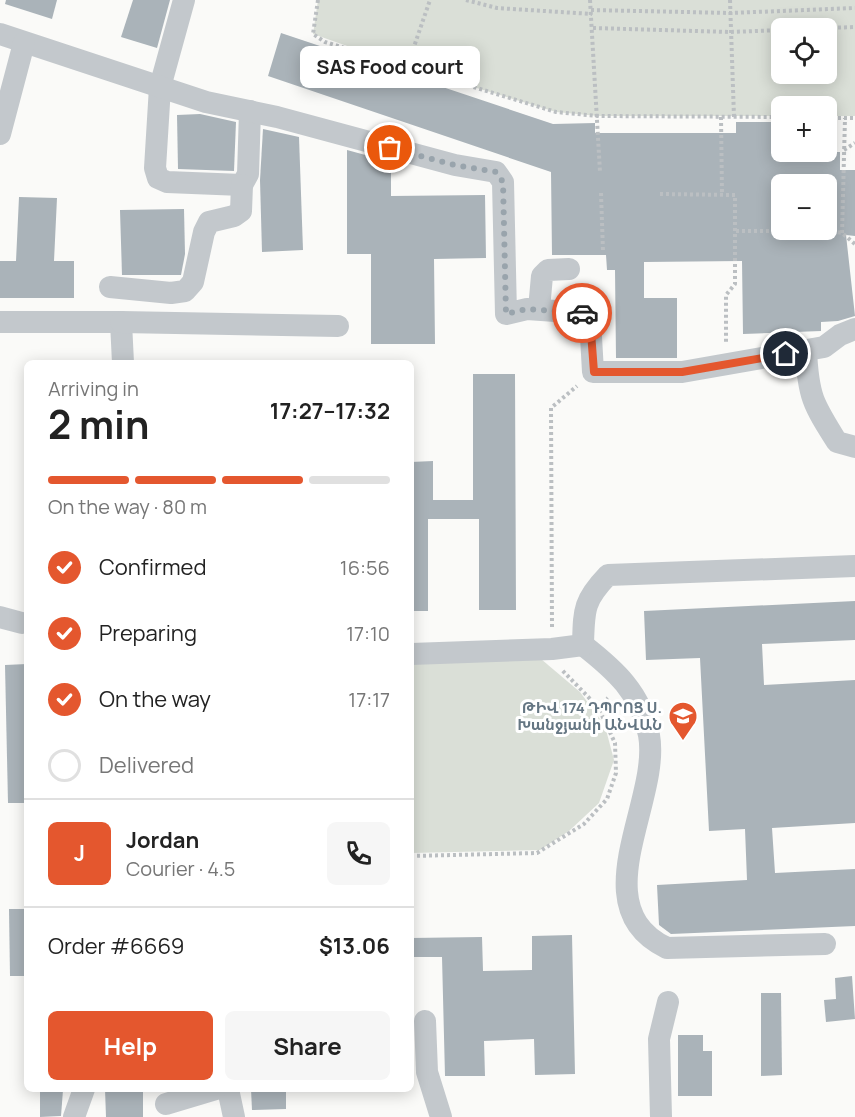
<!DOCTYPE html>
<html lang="en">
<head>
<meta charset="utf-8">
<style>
	body { margin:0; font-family:Manrope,"Noto Sans Armenian",sans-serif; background:#f6f6f6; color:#222; height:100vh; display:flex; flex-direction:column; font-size:22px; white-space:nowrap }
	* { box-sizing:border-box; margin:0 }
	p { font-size:20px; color:#767676 }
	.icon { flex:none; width:33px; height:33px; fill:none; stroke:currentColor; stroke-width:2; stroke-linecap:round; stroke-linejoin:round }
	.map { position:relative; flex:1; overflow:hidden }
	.panel { position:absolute; left:24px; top:360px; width:390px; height:732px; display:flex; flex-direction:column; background:#fff; border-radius:9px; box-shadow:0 3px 15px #0003 }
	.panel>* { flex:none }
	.fabs { position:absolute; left:771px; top:18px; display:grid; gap:12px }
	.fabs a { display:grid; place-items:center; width:66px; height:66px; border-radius:9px; background:#fff; box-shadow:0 3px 15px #0003; font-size:30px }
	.pin { position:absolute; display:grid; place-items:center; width:51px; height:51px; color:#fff; margin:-26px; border:3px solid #fff; border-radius:50%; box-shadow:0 2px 6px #0007 }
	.courier { position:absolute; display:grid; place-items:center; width:60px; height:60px; margin:-30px; border:4px solid #e4572e; border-radius:50%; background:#fff; color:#222; box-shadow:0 2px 8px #0007 }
	.bubble { position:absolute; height:42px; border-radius:9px; background:#fff; box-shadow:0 3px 15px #0003; font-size:20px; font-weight:700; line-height:42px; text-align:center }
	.summary em { font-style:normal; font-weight:700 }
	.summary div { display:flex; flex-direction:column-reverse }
	.summary { display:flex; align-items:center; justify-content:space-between; height:102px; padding:0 24px }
	h1 { font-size:39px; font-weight:700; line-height:45px }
	.bar { display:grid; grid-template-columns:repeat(4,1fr); gap:9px 6px; align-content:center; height:72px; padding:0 24px }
	.bar i { height:8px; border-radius:4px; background:#e0e0e0 }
	.bar .on { background:#e4572e }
	.bar p { grid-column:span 4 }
	.line { display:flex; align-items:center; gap:15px; padding:0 24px; border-top:2px solid #e0e0e0 }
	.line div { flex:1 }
	.round { display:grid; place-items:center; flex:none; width:63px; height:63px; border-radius:9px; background:#f6f6f6 }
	ol { padding:0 24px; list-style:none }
	li { display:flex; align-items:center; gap:18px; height:66px }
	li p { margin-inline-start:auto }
	li .icon { padding:6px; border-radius:50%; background:#e4572e; color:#fff; stroke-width:4 }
	li:last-child { color:#767676 }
	li i { width:33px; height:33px; border:3px solid #e0e0e0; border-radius:50% }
	.primary-button { display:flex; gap:12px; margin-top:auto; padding:12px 24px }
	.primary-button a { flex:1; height:69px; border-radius:9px; background:#e4572e; color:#fff; font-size:24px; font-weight:700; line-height:69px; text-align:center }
	.primary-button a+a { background:#f6f6f6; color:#222 }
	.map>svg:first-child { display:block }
	.green { fill:#dadfd7; fill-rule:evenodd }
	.building { fill:#aab3b9; fill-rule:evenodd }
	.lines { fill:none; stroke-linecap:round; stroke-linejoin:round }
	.path { stroke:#bbbfc2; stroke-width:4; stroke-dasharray:3 3; stroke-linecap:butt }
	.minor { stroke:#c3c8cc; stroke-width:22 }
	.done { stroke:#99a4ac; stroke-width:6; stroke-dasharray:0 10.8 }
	.route { stroke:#e4572e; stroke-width:8 }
	.labels { text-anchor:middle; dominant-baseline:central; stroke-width:6; stroke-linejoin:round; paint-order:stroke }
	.poi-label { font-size:15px; font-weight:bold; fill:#657683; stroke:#fff; text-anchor:end }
</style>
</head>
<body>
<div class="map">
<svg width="855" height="1117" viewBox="0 0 855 1117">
	<rect width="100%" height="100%" fill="#fafaf8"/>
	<!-- green -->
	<g class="green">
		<path d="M318,0H855V116H827L826,106H782L781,116H598L556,112L407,67L313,34ZM782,28H826V74H782Z"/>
		<path d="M541,659L580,692L605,726L614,760L599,803L569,831L540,850L411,853V663Z"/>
	</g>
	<!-- building -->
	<g class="building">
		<path d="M6,0H57L52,19L5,4Z"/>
		<path d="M133,0H170L157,48L121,37Z"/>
		<path d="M281,33L553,124L595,123V133H736V122H782V152H840V170H855V236L846,235L855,316L838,321L821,322V331L743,334L742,261L644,262V298H677V358H616L615,270H607L606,255H552L551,172L268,76ZM782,184H826V239H782Z"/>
		<path d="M200,114L236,122L234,171L178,169L177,115Z"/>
		<path d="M263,129L299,137L303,250L262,252L260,180Z"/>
		<path d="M347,150L369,156V160L391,162V196L485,195L486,258L434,259L435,344H371V254H347Z"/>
		<path d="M19,197L57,198L54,261H74V298H0V261H16Z"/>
		<path d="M184,209L185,254L181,275H122L120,210Z"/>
		<path d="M473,374H515L516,610H479V519H428V611H411V462L433,461V500H473Z"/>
		<path d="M855,601V640L762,644L764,685L855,680V823L772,828L775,873L855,869V926L671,934L659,925L657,885L747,880L745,829L709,831L700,658L646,660L644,611Z"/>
		<path d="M27,664V803H8L5,665Z"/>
		<path d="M9,909H27V976H10Z"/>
		<path d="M572,935L575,1074L535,1075L534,1039L484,1041L485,1076H445L442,957H411V938L482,937L483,971L532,970V936Z"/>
		<path d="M852,976L855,1019L826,1022L824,1000L836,999L835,978Z"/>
		<path d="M761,993H781L782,1075L761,1076Z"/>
		<path d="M678,1035H703V1051H712V1096H678Z"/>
		<path d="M105,1089H143V1117H106Z"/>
		<path d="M251,1089H286V1109L252,1110Z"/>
		<path d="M63,1090L61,1116L40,1117V1091Z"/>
	</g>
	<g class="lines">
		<!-- path -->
		<g class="path">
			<path d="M318,0L313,34L325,42L556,112L598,116L782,117"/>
			<path d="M466,0L497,8L592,14"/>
			<path d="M590,0L600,172"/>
			<path d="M730,0L734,117"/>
			<path d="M591,10L731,13L855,8"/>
			<path d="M593,28L730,32L782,30"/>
			<path d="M826,28L855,27"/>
			<path d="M407,67L430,0"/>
			<path d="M721,117L722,194"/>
			<path d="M826,118H855"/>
			<path d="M844,150L855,143"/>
			<path d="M601,193L603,251"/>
			<path d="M660,194L735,195V284L726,295V342"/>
			<path d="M736,231H830L842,233L855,244"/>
			<path d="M842,233L845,118"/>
			<path d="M552,627L551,408L577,386"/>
			<path d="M598,707L608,698"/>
			<path d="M411,856L537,853L584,824L607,799L616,773L615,743L598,707L561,669"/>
		</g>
		<!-- minor -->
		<g class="minor">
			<path d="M184,0L160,87L155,168L158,178L167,182L242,185L248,174L250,111"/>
			<path d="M0,34L206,102L277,117L455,165L496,172L503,182L506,314L527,309L584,313L590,319L593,372H682L824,347L840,335L855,329"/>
			<path d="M0,134L24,43"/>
			<path d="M110,287L171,293L185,291L193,282L204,232L209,222L234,216L241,211L242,185"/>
			<path d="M539,309L542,276L548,270L569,269"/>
			<path d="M0,322H121L123,363"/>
			<path d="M121,322L338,326"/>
			<path d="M806,350C808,396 813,404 837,442L855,447"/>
			<path d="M0,617L22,623"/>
			<path d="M583,645C615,670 641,693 649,735C661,801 581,907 667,948L825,944"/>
			<path d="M411,654L552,649L583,645C584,610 583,601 608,575L855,566"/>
			<path d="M425,1021L427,1072L441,1117"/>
			<path d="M228,1089L234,1117"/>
			<path d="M166,1104L216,1089"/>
			<path d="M74,1117L84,1089"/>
			<path d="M661,1117L659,1039L668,1002"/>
		</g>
	</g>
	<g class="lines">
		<!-- done -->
		<path class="done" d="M390,148L455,165L496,172L503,182L506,314L527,309L582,313"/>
		<!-- route -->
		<path class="route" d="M582,313L590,319L594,372H682L786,354"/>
	</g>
	<!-- icons -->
	<defs>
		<g id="school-pin" transform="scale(1.5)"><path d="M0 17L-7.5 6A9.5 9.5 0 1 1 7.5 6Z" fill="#e4572e" stroke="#fff"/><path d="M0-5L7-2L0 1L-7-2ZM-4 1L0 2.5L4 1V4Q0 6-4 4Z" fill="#fff"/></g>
	</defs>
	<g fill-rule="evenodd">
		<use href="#school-pin" x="683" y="716"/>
	</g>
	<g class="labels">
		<!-- poi labels -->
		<g class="poi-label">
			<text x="662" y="707">ԹԻՎ 174 ԴՊՐՈՑ Ս.<tspan x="662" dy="17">Խանջյանի ԱՆՎԱՆ</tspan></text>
		</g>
	</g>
</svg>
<div class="fabs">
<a><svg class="icon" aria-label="locate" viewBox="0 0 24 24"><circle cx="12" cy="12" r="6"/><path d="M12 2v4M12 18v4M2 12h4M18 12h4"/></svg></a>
<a>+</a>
<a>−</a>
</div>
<div class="pin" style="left:390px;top:148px;background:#ea580c"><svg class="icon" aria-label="bag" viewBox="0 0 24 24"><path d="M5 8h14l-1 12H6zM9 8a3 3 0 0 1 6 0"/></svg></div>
<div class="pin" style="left:786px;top:354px;background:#1f2937"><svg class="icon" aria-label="home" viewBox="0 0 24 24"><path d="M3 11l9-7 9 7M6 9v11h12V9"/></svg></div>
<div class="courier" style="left:582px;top:313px"><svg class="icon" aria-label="car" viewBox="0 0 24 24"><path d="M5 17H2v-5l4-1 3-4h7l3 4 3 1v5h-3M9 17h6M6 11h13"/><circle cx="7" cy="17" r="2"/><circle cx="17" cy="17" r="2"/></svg></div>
<div class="bubble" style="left:300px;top:46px;width:180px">SAS Food court</div>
<section class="panel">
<div class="summary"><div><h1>2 min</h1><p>Arriving in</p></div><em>17:27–17:32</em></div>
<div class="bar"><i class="on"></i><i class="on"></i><i class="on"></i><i></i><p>On the way · 80 m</p></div>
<ol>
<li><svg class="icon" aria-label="check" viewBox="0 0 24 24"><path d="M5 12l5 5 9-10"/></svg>Confirmed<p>16:56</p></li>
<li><svg class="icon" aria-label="check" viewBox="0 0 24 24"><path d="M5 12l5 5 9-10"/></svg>Preparing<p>17:10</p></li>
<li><svg class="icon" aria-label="check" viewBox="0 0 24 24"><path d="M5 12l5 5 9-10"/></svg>On the way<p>17:17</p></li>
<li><i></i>Delivered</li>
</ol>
<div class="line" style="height:108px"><b class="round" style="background:#e4572e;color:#fff">J</b><div><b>Jordan</b><p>Courier · 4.5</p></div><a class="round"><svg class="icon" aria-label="phone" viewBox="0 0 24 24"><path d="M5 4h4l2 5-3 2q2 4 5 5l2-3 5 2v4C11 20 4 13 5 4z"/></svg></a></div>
<div class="line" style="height:78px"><div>Order #6669</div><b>$13.06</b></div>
<div class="primary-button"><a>Help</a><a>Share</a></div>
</section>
</div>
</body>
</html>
